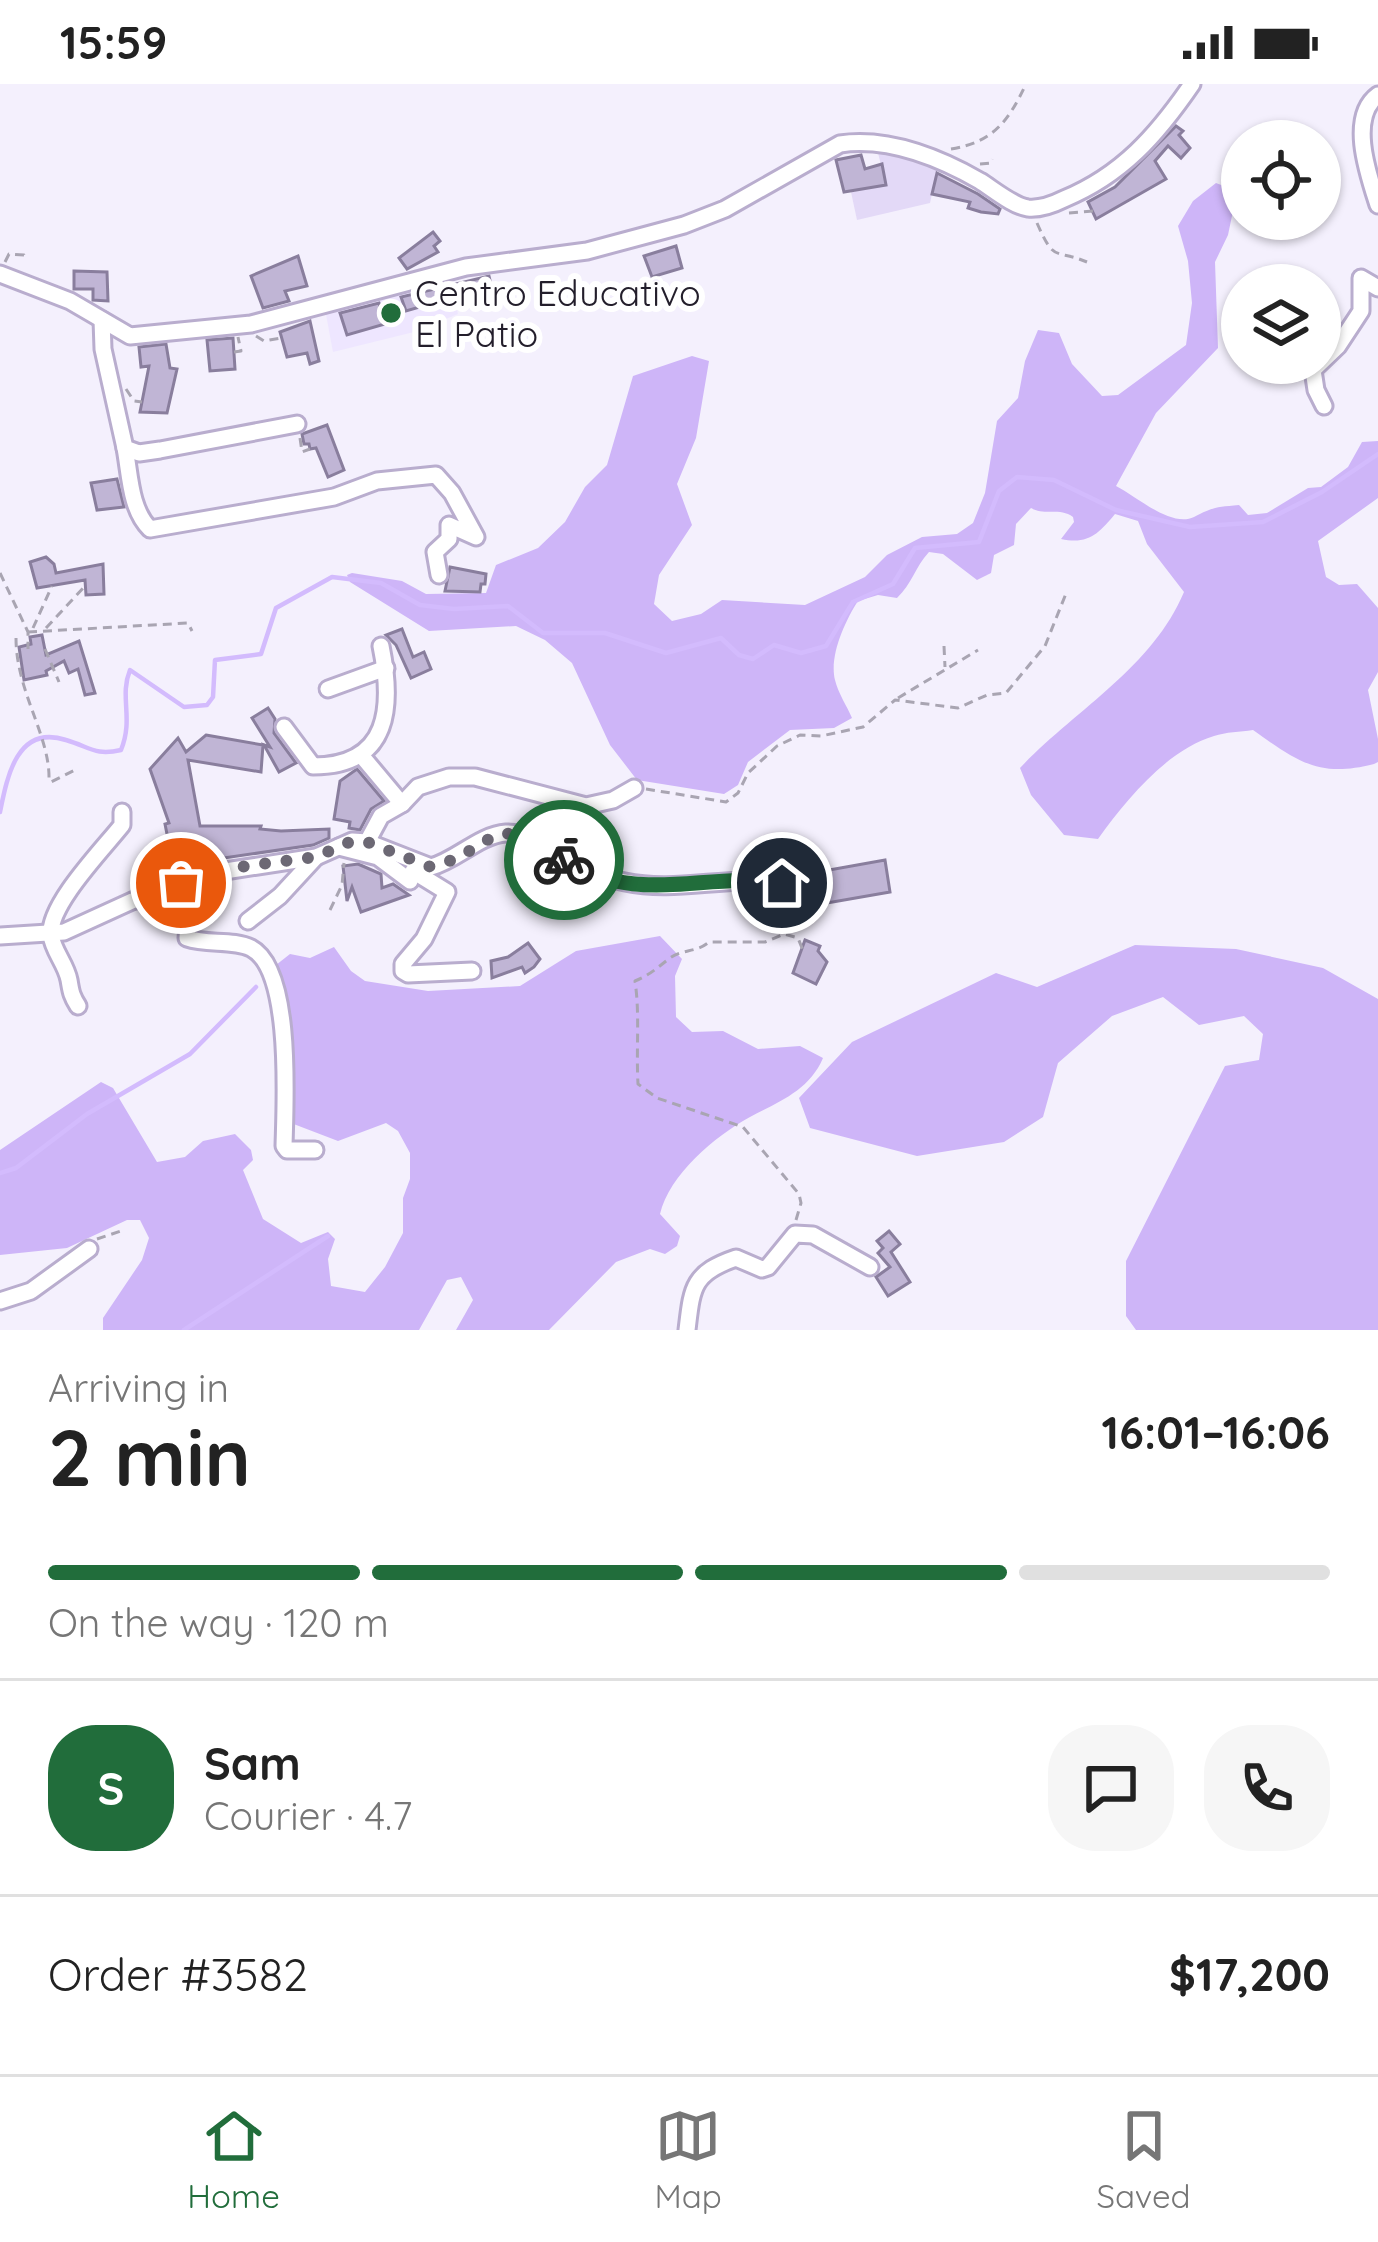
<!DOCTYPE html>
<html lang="en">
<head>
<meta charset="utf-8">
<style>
	body { margin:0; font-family:Quicksand,sans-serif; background:#f6f6f6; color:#222; height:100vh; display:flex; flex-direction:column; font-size:45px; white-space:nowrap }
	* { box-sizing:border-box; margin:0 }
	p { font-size:39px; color:#767676 }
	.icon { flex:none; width:66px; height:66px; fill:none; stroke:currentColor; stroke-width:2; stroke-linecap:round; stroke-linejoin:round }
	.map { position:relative; height:1246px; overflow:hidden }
	.side { display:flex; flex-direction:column; background:#fff; flex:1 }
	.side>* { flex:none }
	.buttons { position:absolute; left:1221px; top:36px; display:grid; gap:24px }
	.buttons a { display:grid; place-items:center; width:120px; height:120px; border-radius:50%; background:#fff; box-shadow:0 3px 9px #0004; font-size:60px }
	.pin { position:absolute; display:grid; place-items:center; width:102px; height:102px; color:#fff; margin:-51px; border:6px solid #fff; border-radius:50%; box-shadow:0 3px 12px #0007 }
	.courier { position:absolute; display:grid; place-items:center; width:120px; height:120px; margin:-60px; border:9px solid #216d3b; border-radius:50%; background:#fff; color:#222; box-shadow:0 3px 15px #0007 }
	.headline em { font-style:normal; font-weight:800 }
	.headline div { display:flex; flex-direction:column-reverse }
	.headline { display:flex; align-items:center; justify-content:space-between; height:204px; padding:0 48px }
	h1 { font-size:78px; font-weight:800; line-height:90px }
	.bar { display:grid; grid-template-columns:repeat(4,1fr); gap:18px 12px; align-content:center; height:144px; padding:0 48px }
	.bar i { height:15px; border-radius:9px; background:#e0e0e0 }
	.bar .active { background:#216d3b }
	.bar p { grid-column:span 4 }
	.line { display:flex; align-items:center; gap:30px; padding:0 48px; border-top:3px solid #e0e0e0 }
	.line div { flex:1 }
	.round { display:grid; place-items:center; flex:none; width:126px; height:126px; border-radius:48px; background:#f6f6f6 }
	.status { display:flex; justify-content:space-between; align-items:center; height:84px; padding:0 60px; background:#fff; direction:ltr }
	.status svg { height:33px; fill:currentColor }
	.tab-bar { display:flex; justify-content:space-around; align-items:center; height:168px; border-top:3px solid #e0e0e0; background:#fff; font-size:33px; color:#767676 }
	.tab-bar a { display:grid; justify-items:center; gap:6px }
	.tab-bar .active { color:#216d3b }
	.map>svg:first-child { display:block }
	.built { fill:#eee6ff }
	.green { fill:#e3d9f7 }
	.forest { fill:#ceb5f8 }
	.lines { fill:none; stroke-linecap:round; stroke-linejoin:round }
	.stream { stroke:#d3bbfd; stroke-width:4.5 }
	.building { fill:#c0b5d5; stroke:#897e9d; stroke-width:3 }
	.minor-casing { stroke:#b9adce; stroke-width:21 }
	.path { stroke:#a9a5b2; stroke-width:3; stroke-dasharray:9 6; stroke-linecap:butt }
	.minor { stroke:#fff; stroke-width:15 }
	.done { stroke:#6c6874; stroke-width:12; stroke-dasharray:0 21.6 }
	.route { stroke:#216d3b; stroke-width:15 }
	.poi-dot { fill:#216d3b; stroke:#fff; stroke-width:4.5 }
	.labels { text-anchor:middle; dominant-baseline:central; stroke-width:12; stroke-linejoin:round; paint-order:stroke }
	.poi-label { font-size:36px; fill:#231e2b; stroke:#fff; text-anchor:start }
</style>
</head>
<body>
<div class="status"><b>15:59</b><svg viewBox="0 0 49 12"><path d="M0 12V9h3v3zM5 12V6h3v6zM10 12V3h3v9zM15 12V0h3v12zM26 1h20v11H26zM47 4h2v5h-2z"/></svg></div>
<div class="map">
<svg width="1378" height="1246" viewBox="0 0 1378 1246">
	<rect width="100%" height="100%" fill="#f4f0fd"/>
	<!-- built -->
	<path class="built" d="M449,196L458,230L414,248L333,268L325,225Z"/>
	<!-- green -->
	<path class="green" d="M876,61L938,83L930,119L857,136L851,108L886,101Z"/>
	<!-- forest -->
	<g class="forest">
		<path d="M1216,99L1229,104L1233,127L1228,151L1215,178L1218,264L1156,329L1116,402C1136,412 1171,444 1194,433C1213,423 1217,423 1239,421L1248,431L1267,429L1308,404L1321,403L1348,383L1362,358L1378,357V414L1318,457L1326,493L1339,501L1357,500L1378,524V588L1368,606L1378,655V678L1374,680C1319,694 1298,678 1253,646C1240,648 1226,648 1214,652C1167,666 1126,716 1098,755L1064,751L1031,711L1020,684C1075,626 1152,584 1184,508L1147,460L1138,437L1115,430C1099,449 1089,461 1061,455L1074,438L1073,433C1060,423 1044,432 1031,424L1016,440L1014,461L994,471L991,489L977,496L943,470L929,468C915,483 912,500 897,514L878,511L858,517C845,537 829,572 835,596C838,609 847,622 852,634L834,644L790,646L748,678L738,701L724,710L637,696L610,661L572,579L545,556L516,542L429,547L350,498L347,491L352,489L402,497L426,510L486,509L496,481L538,464L565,438L585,403L607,381L633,292L692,272L709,277L696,354L677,400L692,441L659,491L654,520L672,537L701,530L722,516L805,521L865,493L887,471L922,453L957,450L973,439L985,409L997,337L1018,314L1025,277L1038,246L1059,249L1072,280L1102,312L1118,311L1186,261L1192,219L1188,177L1178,142L1193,117Z"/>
		<path d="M660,852L682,875L675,892L676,933L692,948L723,947L758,965L800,962L823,974C809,1007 778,1018 750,1033C715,1052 669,1091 660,1130L680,1152L677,1162L665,1170L650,1165L616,1178L549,1246H456L473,1216L461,1193L447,1196L419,1246H103V1234L142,1176L149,1154L140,1136H127L67,1164L0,1171V1066L101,998L113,1004L157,1078L185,1073L203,1057L235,1050L251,1066L253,1076L243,1086L263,1135L301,1159L328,1148L335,1155L328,1175L331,1202L365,1208L385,1183L403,1149V1114L410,1095V1069L398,1047L386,1039L338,1057L291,1039V976L276,881L290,870L310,874L334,863L351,887L365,897L428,907L520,902L576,867Z"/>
		<path d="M1135,861L1236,865L1323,884L1378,915V1246H1136L1126,1232V1177L1225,982L1259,976L1263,950L1244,932L1199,941L1163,913L1112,932L1058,979L1043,1033L1004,1058L917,1072L810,1044L799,1014L852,958L996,889L1037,903Z"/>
	</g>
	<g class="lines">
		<!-- stream -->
		<g class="stream">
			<path d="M0,728C7,693 17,640 66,656C90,663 95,672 121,666C134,634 119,613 130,586L184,623L207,621L213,613L215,576L261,570L276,524L332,493L381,499L420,521L454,525L508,522L543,549H605L666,569L721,554L739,571L753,575L774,561L801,569L826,562L853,518L893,500L915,464L979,458L999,407L1017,393L1054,396L1116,426L1190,443L1263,438L1322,408L1378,370"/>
			<path d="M0,1089L16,1084L87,1030L190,970L256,903"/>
			<path d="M184,1246L328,1152"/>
		</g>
	</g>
	<!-- building -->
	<g class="building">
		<path d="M1176,42L1183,47L1179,51L1190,64L1181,74L1168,62L1155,77L1166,95L1096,135L1088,118L1115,103Z"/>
		<path d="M861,71L865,85L882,80L886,101L844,108L836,76Z"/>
		<path d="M937,89L978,110L1000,125L998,130L981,128L968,124L970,118L932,110Z"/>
		<path d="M433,148L440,157L434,162L438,168L407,185L399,174Z"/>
		<path d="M676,162L682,184L652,193L644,172Z"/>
		<path d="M298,172L307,202L285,207L289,217L263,224L251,192Z"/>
		<path d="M74,187L107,188L108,217L93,216V205H74Z"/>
		<path d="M489,192L494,213L470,220L468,209L406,227L401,213Z"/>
		<path d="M379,219L385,240L347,251L340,229Z"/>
		<path d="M310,237L319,277L310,280L307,269L287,273L280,248Z"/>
		<path d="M233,254L235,285L210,287L207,256Z"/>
		<path d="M166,260L170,284L177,285L167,329L140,328L149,282L141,283L139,263Z"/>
		<path d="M327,341L344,386L328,393L316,364L310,365L309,360H304L302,350Z"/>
		<path d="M117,395L124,423L97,426L91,399Z"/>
		<path d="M46,473L54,480L56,489L103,480L104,510L86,511L85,496L37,504L30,478Z"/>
		<path d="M450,483L486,490L485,500H481L480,508L445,507Z"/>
		<path d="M402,545L413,573L424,568L431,585L411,594L396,561L386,551Z"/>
		<path d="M42,551L46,571L79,557L95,609L85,611L78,585L69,589L64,577L46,587L47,591L24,596L19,563L31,560L30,553Z"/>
		<path d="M268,624L275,635L274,649L296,679L279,688L264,661L270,663L252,634Z"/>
		<path d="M206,651L263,661L261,688L188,676L200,742H261L260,745L281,747L329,745V754L313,761L183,780L192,783L181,787L169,760L165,740L169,739L150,685L178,654L186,668Z"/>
		<path d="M357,685L384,717L371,725L360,746L349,744L350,738L334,735L340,697Z"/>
		<path d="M885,776L890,808L804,823L802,803L797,804L794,783L806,782L807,790Z"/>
		<path d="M358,780L381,790L382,804L393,800L409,811L361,828L352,803L347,817L343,782Z"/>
		<path d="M805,856L820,862L818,867L827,878L816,900L793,889Z"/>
		<path d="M528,859L540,875L534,883L525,889L522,883L492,894L491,877L508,873Z"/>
		<path d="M889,1147L900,1160L891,1168L910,1198L888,1212L876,1193L890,1183L878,1169L883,1164L877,1157Z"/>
	</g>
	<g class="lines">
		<!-- minor casing -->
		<g class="minor-casing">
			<g id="minor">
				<path d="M1378,11C1348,33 1368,90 1378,121"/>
				<path d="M0,190L70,217L130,252L251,240L466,183L587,167L684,141L725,125L840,60C888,53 938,73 980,97C993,105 1013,122 1028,124C1039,125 1054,120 1064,115C1122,91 1157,51 1192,0"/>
				<path d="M102,236L103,265L125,364L139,369L160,366L297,340"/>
				<path d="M1324,322L1316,306L1313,286L1338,262L1361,227V194L1378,204"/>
				<path d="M125,364C130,391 130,425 150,445L334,413L377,397L436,391L452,409L476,453L449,441V455L435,468L439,491"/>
				<path d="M328,605L386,584"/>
				<path d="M284,643L313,682C391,682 393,621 381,562"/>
				<path d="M361,671L402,720"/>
				<path d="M367,758L431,783C457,776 479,751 506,749C536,748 555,774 580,785C594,791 610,795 625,798C677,809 729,791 781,799"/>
				<path d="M339,763L378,773L410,797"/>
				<path d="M413,787L447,808L424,855L403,880V887L408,890L472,887"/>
				<path d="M198,794C199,818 187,835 187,854C207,861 233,855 251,864C293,886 285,1020 284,1062L287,1066H315"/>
				<path d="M248,837L280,812L316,773"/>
				<path d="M0,852L64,848L132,817L212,789L316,773L352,757L367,758L381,732L402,720L418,703L449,693H475L586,722L613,716L634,704"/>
				<path d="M78,922C71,911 71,907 69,896C66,880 53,867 51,851C48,821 104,764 122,741V728"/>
				<path d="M0,1217L31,1207L89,1165"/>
				<path d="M687,1246C692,1204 692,1189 736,1174L762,1185L768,1183L795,1150L813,1151L870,1183"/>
			</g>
		</g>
		<!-- path -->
		<g class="path">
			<path d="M951,65C993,58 1008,38 1026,0"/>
			<path d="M980,80L991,79L992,75"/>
			<path d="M1069,129L1093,127"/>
			<path d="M1037,139C1055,180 1054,164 1087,178"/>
			<path d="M5,178L9,170L24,171L25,174"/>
			<path d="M256,252L264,257L281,254"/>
			<path d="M234,268L241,267L238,253"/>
			<path d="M126,305L134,317L142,318"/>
			<path d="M300,354L302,368L310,365"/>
			<path d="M0,489L28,548V565"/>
			<path d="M33,544L52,502"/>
			<path d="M46,544L85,502"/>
			<path d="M28,548L188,539L192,547"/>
			<path d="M16,554C16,607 50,652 49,695L51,698L75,686"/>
			<path d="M944,562L945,583"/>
			<path d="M45,565L59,598"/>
			<path d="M898,614L978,566"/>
			<path d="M646,705L726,718L738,709L748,689L777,662L800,651L821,652L863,643L895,616L958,624L987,611L1006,609L1045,562L1067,507"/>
			<path d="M330,826L342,801L344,779"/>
			<path d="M796,1136L801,1119L799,1110L743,1043L657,1014L638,1000C636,964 640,931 635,897C650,891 658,883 670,874C682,865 696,869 709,858H765L784,850L798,854L804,869"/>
			<path d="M97,1155L124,1146"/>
		</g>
		<!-- minor -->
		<use href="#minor" class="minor"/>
	</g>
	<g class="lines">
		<!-- done -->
		<path class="done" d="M181,799L246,782L316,773L352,757L367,758L431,783C496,767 489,721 564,776"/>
		<!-- route -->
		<path class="route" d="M564,776C639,823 704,787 782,799"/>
	</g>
	<!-- markers -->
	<circle class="poi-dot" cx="391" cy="229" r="12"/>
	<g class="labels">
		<!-- poi labels -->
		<g class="poi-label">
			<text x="415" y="208">Centro Educativo<tspan x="415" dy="41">El Patio</tspan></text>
		</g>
	</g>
</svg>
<div class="buttons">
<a><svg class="icon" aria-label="locate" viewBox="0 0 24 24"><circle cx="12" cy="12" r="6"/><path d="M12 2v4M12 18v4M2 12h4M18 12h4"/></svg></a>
<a><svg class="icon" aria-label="layers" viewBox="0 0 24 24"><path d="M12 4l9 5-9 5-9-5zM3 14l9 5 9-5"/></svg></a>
</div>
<div class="pin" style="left:181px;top:799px;background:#ea580c"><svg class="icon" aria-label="bag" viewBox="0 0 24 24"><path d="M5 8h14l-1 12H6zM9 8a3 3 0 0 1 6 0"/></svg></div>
<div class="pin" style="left:782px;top:799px;background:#1f2937"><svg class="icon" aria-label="home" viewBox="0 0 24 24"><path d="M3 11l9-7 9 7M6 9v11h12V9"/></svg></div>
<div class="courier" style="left:564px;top:776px"><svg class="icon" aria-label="bike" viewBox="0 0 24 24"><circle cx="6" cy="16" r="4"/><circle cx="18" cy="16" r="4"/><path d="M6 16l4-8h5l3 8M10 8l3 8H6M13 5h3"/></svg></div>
</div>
<section class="side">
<div class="headline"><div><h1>2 min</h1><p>Arriving in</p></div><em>16:01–16:06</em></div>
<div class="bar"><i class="active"></i><i class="active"></i><i class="active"></i><i></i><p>On the way · 120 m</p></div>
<div class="line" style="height:216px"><b class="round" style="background:#216d3b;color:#fff">S</b><div><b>Sam</b><p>Courier · 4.7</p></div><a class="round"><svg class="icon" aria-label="chat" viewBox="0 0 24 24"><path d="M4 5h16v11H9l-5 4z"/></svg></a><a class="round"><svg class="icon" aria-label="phone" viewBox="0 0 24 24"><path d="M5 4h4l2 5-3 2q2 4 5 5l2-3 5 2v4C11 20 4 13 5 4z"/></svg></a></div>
<div class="line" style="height:156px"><div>Order #3582</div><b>$17,200</b></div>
</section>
<nav class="tab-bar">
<a class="active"><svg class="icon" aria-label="home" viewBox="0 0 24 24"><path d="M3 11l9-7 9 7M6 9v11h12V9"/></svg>Home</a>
<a><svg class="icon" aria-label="map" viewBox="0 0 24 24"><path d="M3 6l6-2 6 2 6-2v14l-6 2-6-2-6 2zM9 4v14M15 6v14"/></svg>Map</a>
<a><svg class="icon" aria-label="saved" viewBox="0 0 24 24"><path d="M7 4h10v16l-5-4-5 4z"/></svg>Saved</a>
</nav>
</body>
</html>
